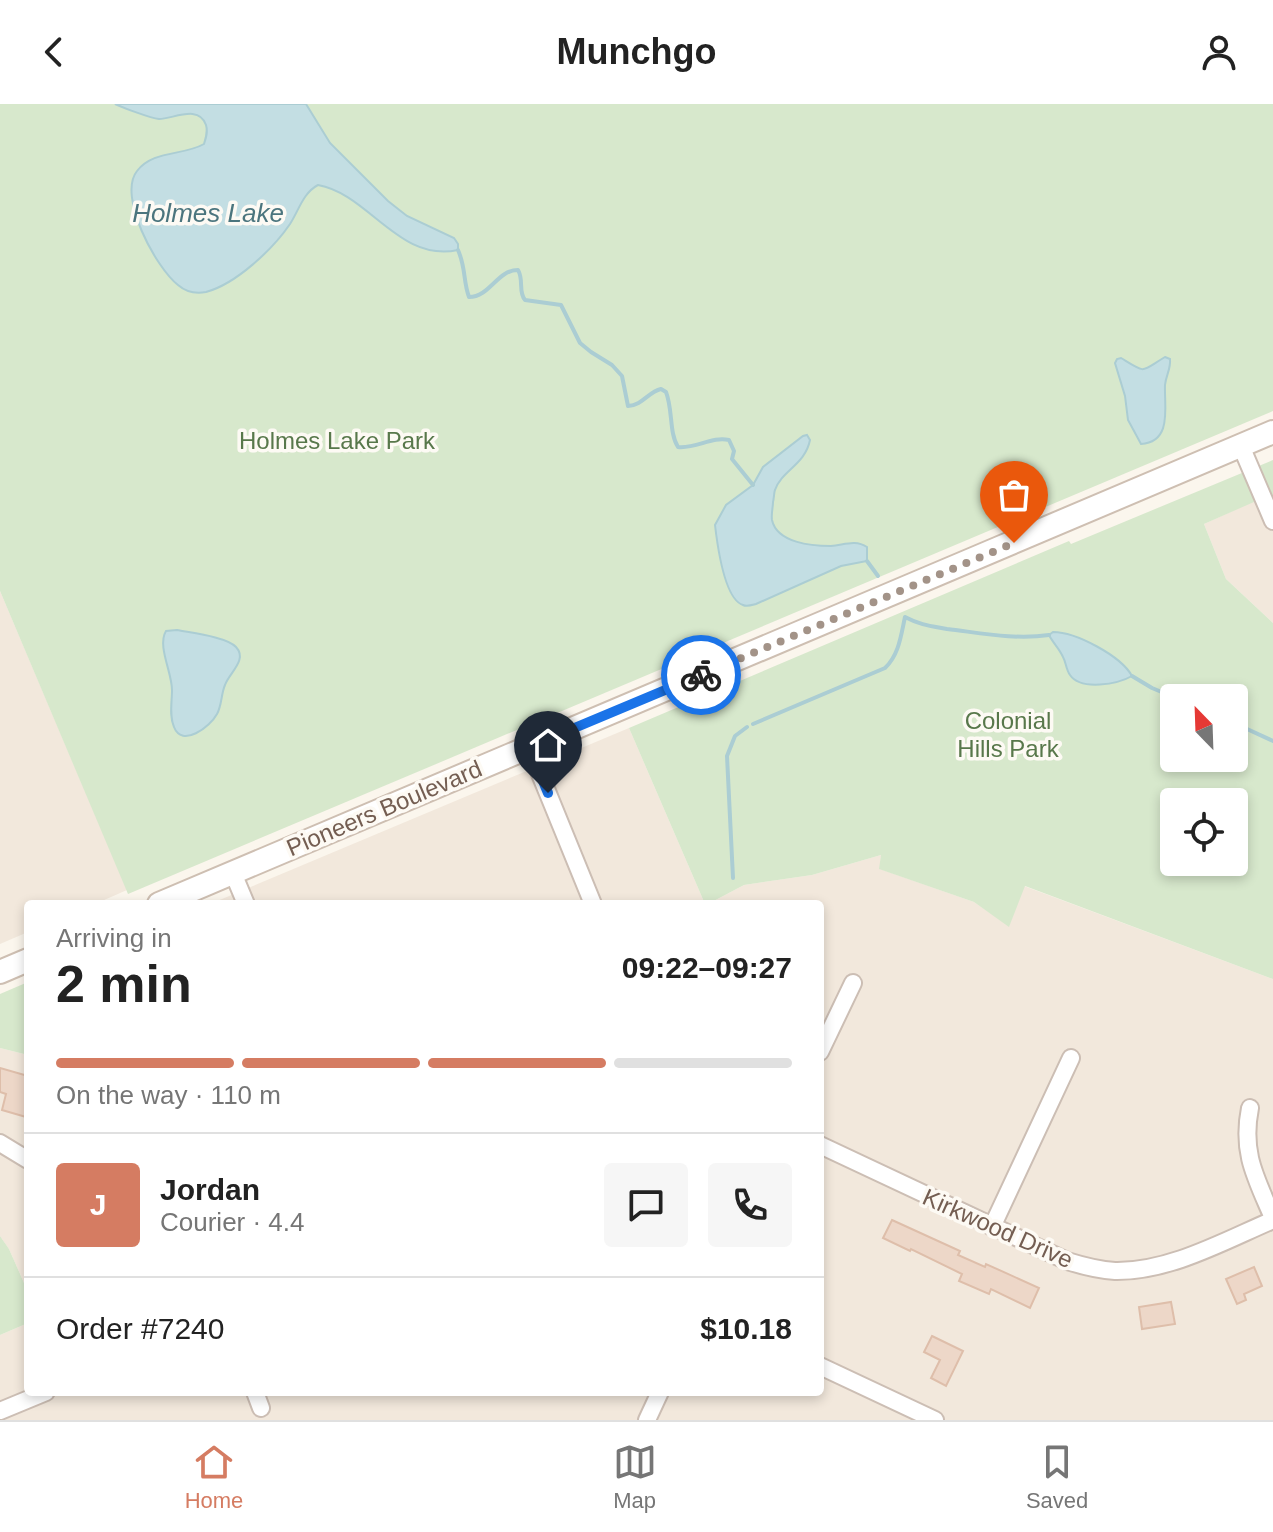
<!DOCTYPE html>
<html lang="en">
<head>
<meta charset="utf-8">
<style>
	body { margin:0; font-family:Helvetica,sans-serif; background:#f6f6f6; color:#222; height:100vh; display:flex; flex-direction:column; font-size:30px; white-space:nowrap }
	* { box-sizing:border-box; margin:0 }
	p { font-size:26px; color:#767676 }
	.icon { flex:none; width:44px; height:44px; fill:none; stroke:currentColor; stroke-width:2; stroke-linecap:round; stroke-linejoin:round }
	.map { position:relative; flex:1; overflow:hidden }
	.side { position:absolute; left:24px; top:796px; width:800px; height:496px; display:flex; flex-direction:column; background:#fff; border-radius:8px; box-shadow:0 4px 12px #0003 }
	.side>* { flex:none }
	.needle { width:52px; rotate:337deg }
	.fabs { position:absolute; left:1160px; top:580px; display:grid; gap:16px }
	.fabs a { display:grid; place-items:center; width:88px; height:88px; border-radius:8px; background:#fff; box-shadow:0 4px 12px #0003; font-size:40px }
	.pin { position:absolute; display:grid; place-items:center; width:68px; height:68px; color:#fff; margin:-82px -34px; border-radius:50% 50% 50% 0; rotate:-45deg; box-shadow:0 0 8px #0007 }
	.pin .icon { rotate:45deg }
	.courier { position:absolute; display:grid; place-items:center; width:80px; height:80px; margin:-40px; border:6px solid #1a73e8; border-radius:50%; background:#fff; color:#222; box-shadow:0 2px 10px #0007 }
	.summary em { font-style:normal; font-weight:700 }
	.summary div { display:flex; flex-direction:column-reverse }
	.summary { display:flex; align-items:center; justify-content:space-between; height:136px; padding:0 32px }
	h1 { font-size:52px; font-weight:700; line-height:60px }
	.bar { display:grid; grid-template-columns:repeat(4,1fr); gap:12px 8px; align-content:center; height:96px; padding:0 32px }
	.bar i { height:10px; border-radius:6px; background:#e0e0e0 }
	.bar .active { background:#d57c62 }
	.bar p { grid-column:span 4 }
	.line { display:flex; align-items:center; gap:20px; padding:0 32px; border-top:2px solid #e0e0e0 }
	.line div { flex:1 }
	.round { display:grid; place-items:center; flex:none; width:84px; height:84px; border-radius:8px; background:#f6f6f6 }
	header { display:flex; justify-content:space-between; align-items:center; height:104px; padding:0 32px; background:#fff; font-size:36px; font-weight:700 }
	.tab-bar { display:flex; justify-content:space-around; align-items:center; height:112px; border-top:2px solid #e0e0e0; background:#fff; font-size:22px; color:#767676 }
	.tab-bar a { display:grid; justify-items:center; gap:4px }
	.tab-bar .active { color:#d57c62 }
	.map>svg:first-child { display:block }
	.residential { fill:#f2e8dc }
	.green { fill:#d7e8cc; fill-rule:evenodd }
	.water { fill:#c3dee3; stroke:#abcdd3; stroke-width:2 }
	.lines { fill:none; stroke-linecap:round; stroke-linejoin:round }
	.stream { stroke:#abcdd3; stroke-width:4 }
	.building { fill:#edd7c8; stroke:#debeaa; stroke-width:2 }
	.street-casing { stroke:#ccbeb4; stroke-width:20 }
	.secondary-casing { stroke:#cebfb2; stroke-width:26 }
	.street { stroke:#fff; stroke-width:16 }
	.secondary { stroke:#fff; stroke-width:22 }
	.done { stroke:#a39388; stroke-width:8; stroke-dasharray:0 14.4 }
	.route { stroke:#1a73e8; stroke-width:10 }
	.labels { text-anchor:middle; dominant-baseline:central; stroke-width:7; stroke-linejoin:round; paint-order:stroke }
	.park-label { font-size:24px; fill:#58784b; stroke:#fdfaf4 }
	.street-label { font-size:24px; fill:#745e52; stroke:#fdfaf4 }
	.water-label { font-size:26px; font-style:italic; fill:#4b757e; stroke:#fdfaf4 }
</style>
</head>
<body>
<header><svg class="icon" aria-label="back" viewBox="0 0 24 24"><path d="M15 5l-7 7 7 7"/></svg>Munchgo<svg class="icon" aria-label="person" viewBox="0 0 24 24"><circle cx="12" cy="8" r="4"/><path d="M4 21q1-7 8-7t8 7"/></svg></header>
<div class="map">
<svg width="1273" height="1316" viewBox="0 0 1273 1316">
	<rect width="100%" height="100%" fill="#fbf6ed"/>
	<!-- residential -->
	<g class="residential">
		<path d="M1263,393L1273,417V519L1226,475L1204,420Z"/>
		<path d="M0,487L127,786L95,800H28V828L0,840Z"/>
		<path d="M629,624L705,800H210Z"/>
		<path d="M881,751L880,765L974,798L1009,822L1024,782L1273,875V1316H0V1231L28,1219V1288H820V800H708L744,781L812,771Z"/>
		<path d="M0,944L28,951V1188L9,1145L0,1132Z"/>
	</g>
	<!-- green -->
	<g class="green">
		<path d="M0,0H1273V307L128,790L0,487Z"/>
		<path d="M1273,356V417L1263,394L1204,420L1226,475L1273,519V875L1025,782L1009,823L974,798L879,765L881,751L812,771L744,781L708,800H705L629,624L1069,437L1071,440ZM1174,594H1234V654H1174ZM1174,698H1234V758H1174Z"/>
		<path d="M28,878V951L0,944V890Z"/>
		<path d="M0,1132L9,1145L28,1188V1219L0,1231Z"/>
	</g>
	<!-- water -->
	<g class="water">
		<path d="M115,0H306L330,39L388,97L407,112L454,134L458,140V146C399,159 369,90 318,81C303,89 299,106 290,120C273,145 236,180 206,188C195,190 186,188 178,181C156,164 117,92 137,67C153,46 183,52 204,40C206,34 208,28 206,21C199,0 173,15 159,15C150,14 124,4 115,0Z"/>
		<path d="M1165,253L1170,255C1171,265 1166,271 1165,281C1164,302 1173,338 1141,340L1128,316L1125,292L1115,259L1117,255L1121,254C1147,270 1140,268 1165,253Z"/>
		<path d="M807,331L810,336C805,361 782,366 775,386C774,388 774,395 773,398C773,404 771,410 772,416C777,439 812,442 831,442C844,441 855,435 867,443V457L841,462L756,500C752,501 747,503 743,501C724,495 717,438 715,421L726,401L753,381L763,363L803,332Z"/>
		<path d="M177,526C192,529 227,533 236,543C248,556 229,569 225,581C221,590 222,601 217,610C210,623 182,644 174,623C169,612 172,598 172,586C172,568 157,542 166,527Z"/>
		<path d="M1053,528C1076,528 1121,552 1132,572C1118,580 1081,587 1070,571C1066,566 1066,558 1063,553C1059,544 1053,539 1049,531Z"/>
	</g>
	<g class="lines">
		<!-- stream -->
		<g class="stream">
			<path d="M458,146C466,164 463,177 469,193C490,193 497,166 518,166C524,176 518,188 525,196L561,201L580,239L591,248L612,261L622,272L628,302C643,301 648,288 661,285L666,288C673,306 669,329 678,343C696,345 712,332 729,336L734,347L732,355L753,381"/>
			<path d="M867,457L878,472"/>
			<path d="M1132,572L1152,584L1176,594"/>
			<path d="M1234,619L1273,637"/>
			<path d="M753,620L885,564C899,551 901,531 905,513C920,521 931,522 947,525C981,529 1015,536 1049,531"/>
			<path d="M733,774L727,652L735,632L747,623"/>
		</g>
	</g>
	<!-- building -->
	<g class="building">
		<path d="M0,964L28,972V1007L26,1013L2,1006L6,990L0,988Z"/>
		<path d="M892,1116L960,1147L958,1151L985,1163L986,1160L1039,1184L1030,1204L991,1185L989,1190L959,1177L962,1170L911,1145L910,1147L883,1134Z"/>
		<path d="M1254,1163L1262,1182L1244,1190L1246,1196L1237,1200L1226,1175Z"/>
		<path d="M1171,1198L1175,1220L1142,1225L1139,1203Z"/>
		<path d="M932,1232L963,1247L946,1282L931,1274L940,1256L924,1248Z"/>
	</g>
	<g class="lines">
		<!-- street casing -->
		<g class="street-casing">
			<g id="street">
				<path d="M1241,342L1273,417"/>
				<path d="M529,643L593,800"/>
				<path d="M233,769L246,800"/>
				<path d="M820,948L853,879"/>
				<path d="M1250,1004C1241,1049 1256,1074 1273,1114"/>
				<path d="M0,1039L28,1056"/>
				<path d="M820,1041L1067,1157C1083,1162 1098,1166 1115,1167C1169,1168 1224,1137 1273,1116"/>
				<path d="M992,1123L1071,954"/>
				<path d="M820,1262L935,1316"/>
				<path d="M255,1288L261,1304"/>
				<path d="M0,1307L46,1288"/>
				<path d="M647,1316L660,1288"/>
			</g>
		</g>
		<!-- secondary casing -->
		<g class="secondary-casing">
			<g id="secondary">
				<path d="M159,800L1273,328"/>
				<path d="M0,868L28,856"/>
			</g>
		</g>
		<!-- street -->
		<use href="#street" class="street"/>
		<!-- secondary -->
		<use href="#secondary" class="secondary"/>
	</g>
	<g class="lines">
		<!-- done -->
		<path class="done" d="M701,571L1014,439"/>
		<!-- route -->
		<path class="route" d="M548,689L529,643L701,571"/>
	</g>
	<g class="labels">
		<!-- park labels -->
		<g class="park-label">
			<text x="337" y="336">Holmes Lake Park</text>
			<text x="1008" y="616">Colonial<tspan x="1008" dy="28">Hills Park</tspan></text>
		</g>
		<!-- street labels -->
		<g class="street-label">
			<text transform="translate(384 704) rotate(-23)">Pioneers Boulevard</text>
			<text transform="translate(998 1124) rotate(24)">Kirkwood Drive</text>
		</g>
		<!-- water labels -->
		<g class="water-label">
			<text x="208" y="109">Holmes Lake</text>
		</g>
	</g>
</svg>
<div class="fabs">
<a><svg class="needle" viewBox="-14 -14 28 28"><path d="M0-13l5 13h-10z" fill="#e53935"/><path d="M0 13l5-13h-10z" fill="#767676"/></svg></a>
<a><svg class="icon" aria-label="locate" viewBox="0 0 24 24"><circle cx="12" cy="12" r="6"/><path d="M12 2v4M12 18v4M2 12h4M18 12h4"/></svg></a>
</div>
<div class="pin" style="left:1014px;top:439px;background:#ea580c"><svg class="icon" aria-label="bag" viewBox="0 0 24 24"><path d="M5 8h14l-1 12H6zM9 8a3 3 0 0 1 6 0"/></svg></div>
<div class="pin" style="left:548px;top:689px;background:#1f2937"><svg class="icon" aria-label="home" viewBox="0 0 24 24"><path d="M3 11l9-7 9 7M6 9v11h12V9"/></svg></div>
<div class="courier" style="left:701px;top:571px"><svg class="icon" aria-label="bike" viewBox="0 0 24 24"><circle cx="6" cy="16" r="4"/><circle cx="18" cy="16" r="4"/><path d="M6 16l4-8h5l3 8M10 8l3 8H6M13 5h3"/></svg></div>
<section class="side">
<div class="summary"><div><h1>2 min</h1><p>Arriving in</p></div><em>09:22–09:27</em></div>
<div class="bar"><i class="active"></i><i class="active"></i><i class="active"></i><i></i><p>On the way · 110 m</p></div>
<div class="line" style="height:144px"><b class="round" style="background:#d57c62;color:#fff">J</b><div><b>Jordan</b><p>Courier · 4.4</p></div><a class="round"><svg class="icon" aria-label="chat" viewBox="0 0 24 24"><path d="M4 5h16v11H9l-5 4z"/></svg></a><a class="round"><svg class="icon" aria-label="phone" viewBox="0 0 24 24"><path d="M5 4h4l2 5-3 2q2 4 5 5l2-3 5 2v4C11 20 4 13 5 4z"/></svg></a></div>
<div class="line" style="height:104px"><div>Order #7240</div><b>$10.18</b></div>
</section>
</div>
<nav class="tab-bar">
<a class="active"><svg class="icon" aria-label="home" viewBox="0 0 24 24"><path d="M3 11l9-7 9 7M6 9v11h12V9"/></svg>Home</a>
<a><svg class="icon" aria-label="map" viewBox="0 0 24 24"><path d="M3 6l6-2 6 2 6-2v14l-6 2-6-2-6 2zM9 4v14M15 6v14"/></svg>Map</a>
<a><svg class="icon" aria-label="saved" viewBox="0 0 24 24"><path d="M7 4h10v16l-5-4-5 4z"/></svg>Saved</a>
</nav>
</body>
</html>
